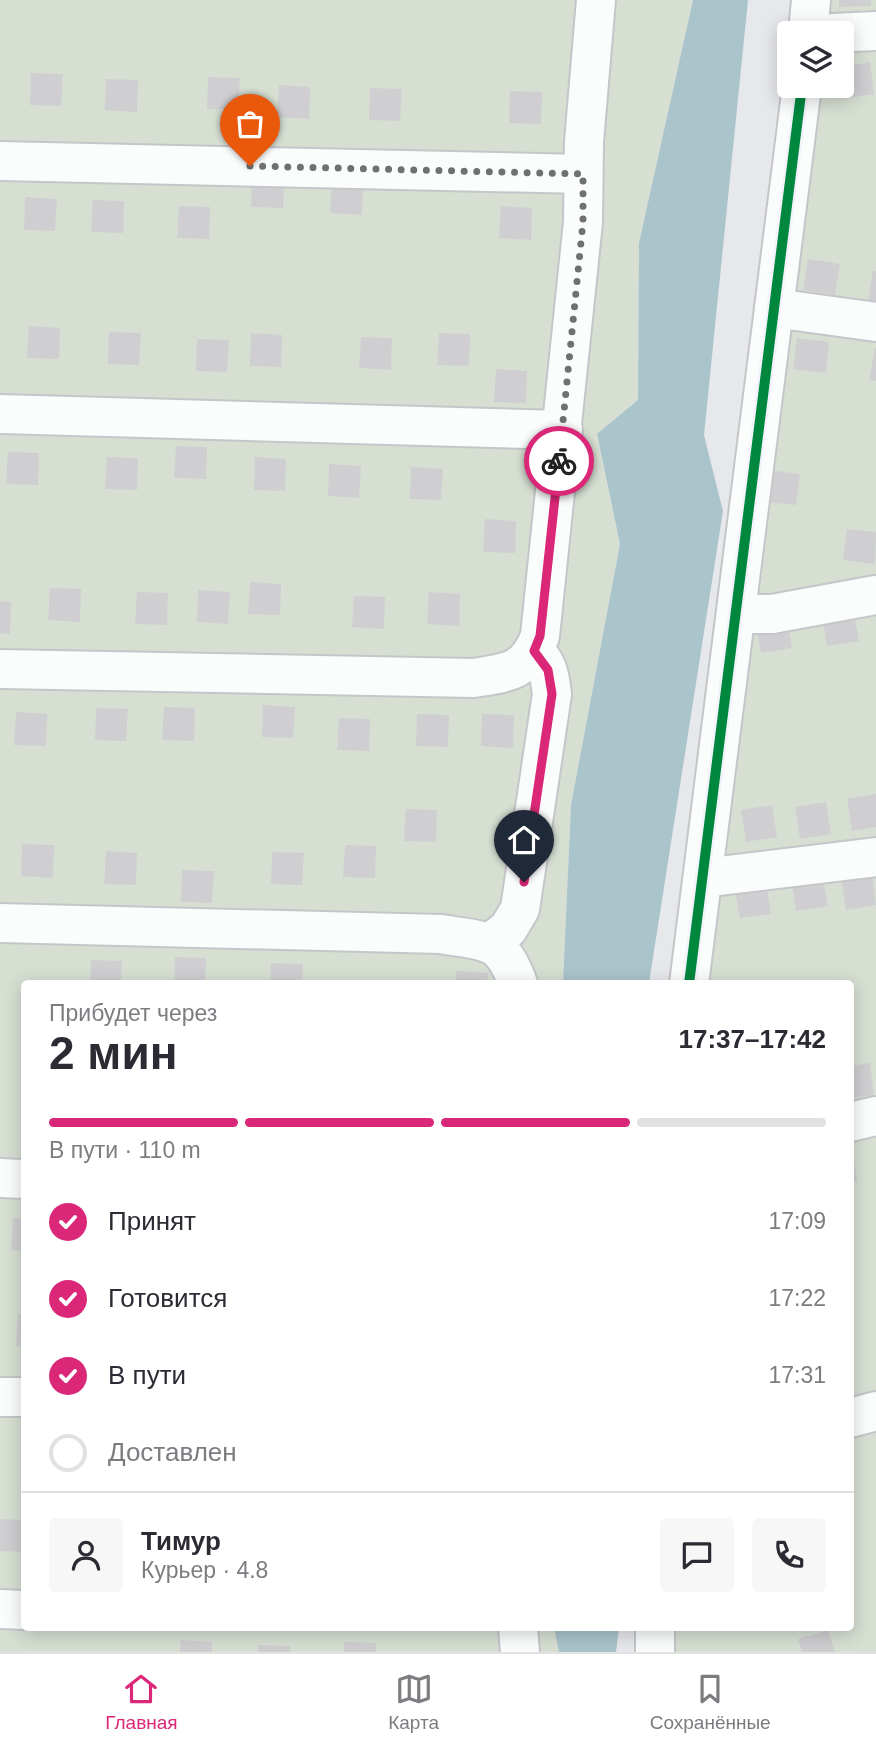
<!DOCTYPE html>
<html lang="ru">
<head>
<meta charset="utf-8">
<style>
	body { margin:0; font-family:Arial,sans-serif; background:#f7f7f7; color:#2b2b33; height:100vh; display:flex; flex-direction:column; font-size:26px; white-space:nowrap }
	* { box-sizing:border-box; margin:0 }
	p { font-size:23px; color:#7c7c81 }
	.icon { flex:none; width:38px; height:38px; fill:none; stroke:currentColor; stroke-width:2; stroke-linecap:round; stroke-linejoin:round }
	.map { position:relative; flex:1; overflow:hidden }
	.drawer { position:absolute; left:21px; top:980px; width:833px; height:651px; display:flex; flex-direction:column; background:#fff; border-radius:7px; box-shadow:0 4px 18px #0003 }
	.drawer>* { flex:none }
	.tools { position:absolute; left:777px; top:21px; display:grid; gap:14px }
	.tools a { display:grid; place-items:center; width:77px; height:77px; border-radius:7px; background:#fff; box-shadow:0 4px 18px #0003; font-size:35px }
	.pin { position:absolute; display:grid; place-items:center; width:60px; height:60px; color:#fff; margin:-72px -30px; border-radius:50% 50% 50% 0; rotate:-45deg; box-shadow:0 0 7px #0007 }
	.pin .icon { rotate:45deg }
	.courier { position:absolute; display:grid; place-items:center; width:70px; height:70px; margin:-35px; border:5px solid #db2777; border-radius:50%; background:#fff; color:#222; box-shadow:0 2px 9px #0007 }
	.headline em { font-style:normal; font-weight:700 }
	.headline div { display:flex; flex-direction:column-reverse }
	.headline { display:flex; align-items:center; justify-content:space-between; height:119px; padding:0 28px }
	h1 { font-size:46px; font-weight:700; line-height:52px }
	.bar { display:grid; grid-template-columns:repeat(4,1fr); gap:10px 7px; align-content:center; height:84px; padding:0 28px }
	.bar i { height:9px; border-radius:5px; background:#e1e1e2 }
	.bar .current { background:#db2777 }
	.bar p { grid-column:span 4 }
	.line { display:flex; align-items:center; gap:18px; padding:0 28px; border-top:2px solid #e1e1e2 }
	.line div { flex:1 }
	.round { display:grid; place-items:center; flex:none; width:74px; height:74px; border-radius:7px; background:#f7f7f7 }
	ol { padding:0 28px; list-style:none }
	li { display:flex; align-items:center; gap:21px; height:77px }
	li p { margin-inline-start:auto }
	li .icon { padding:7px; border-radius:50%; background:#db2777; color:#fff; stroke-width:4 }
	li:last-child { color:#7c7c81 }
	li i { width:38px; height:38px; border:4px solid #e1e1e2; border-radius:50% }
	.tab-bar { display:flex; justify-content:space-around; align-items:center; height:98px; border-top:2px solid #e1e1e2; background:#fff; font-size:19px; color:#7c7c81 }
	.tab-bar a { display:grid; justify-items:center; gap:4px }
	.tab-bar .current { color:#db2777 }
	.map>svg:first-child { display:block }
	.green { fill:#d7dfd3 }
	.water { fill:#aac4cb }
	.building { fill:#cfcfd2 }
	.lines { fill:none; stroke-linecap:round; stroke-linejoin:round }
	.minor-casing { stroke:#c5c6c9; stroke-width:42 }
	.minor { stroke:#fbfcfc; stroke-width:38 }
	.cycleway-casing { stroke:#f3f4fb; stroke-width:15 }
	.cycleway { stroke:#00873e; stroke-width:10 }
	.done { stroke:#6f7072; stroke-width:7; stroke-dasharray:0 12.6 }
	.route { stroke:#db2777; stroke-width:9 }
</style>
</head>
<body>
<div class="map">
<svg width="876" height="1652" viewBox="0 0 876 1652">
	<rect width="100%" height="100%" fill="#e7e8ec"/>
	<!-- green -->
	<g class="green">
		<path d="M0,0H693L639,243L638,400L597,435L620,544L571,805L563,983L24,984V1628H554L559,1652H0Z"/>
		<path d="M818,0H876V1652H663L664,1628H850V984L701,983L809,86H842V33Z"/>
	</g>
	<!-- water -->
	<g class="water">
		<path d="M693,0H748L704,435L723,511L649,983H563L571,805L620,544L597,434L638,400L639,243Z"/>
		<path d="M554,1628H619L616,1652H559Z"/>
	</g>
	<!-- building -->
	<g class="building">
		<path d="M839,0H871V6L839,7Z"/>
		<path d="M870,62L874,94L843,99L842,67Z"/>
		<path d="M31,73L63,74L61,106L30,105Z"/>
		<path d="M208,77L240,78L238,110L207,109Z"/>
		<path d="M106,79L138,80L137,112L105,110Z"/>
		<path d="M279,85L310,87L309,119L277,117Z"/>
		<path d="M370,88L402,89L400,121L369,120Z"/>
		<path d="M510,91L542,92L541,124L509,123Z"/>
		<path d="M252,175L284,176L283,208L251,207Z"/>
		<path d="M332,182L363,183L362,215L330,213Z"/>
		<path d="M25,197L57,199L55,231L24,230Z"/>
		<path d="M93,200L124,201L123,233L91,232Z"/>
		<path d="M179,206L210,207L209,239L177,238Z"/>
		<path d="M501,206L532,208L531,240L499,238Z"/>
		<path d="M808,259L840,264L835,295L803,290Z"/>
		<path d="M873,271H876V303L868,302Z"/>
		<path d="M29,326L60,328L59,359L27,358Z"/>
		<path d="M109,332L141,333L139,365L108,364Z"/>
		<path d="M251,333L282,335L281,367L250,366Z"/>
		<path d="M439,333L470,334L469,366L437,365Z"/>
		<path d="M361,337L392,338L391,370L359,368Z"/>
		<path d="M797,338L829,342L826,373L793,369Z"/>
		<path d="M197,339L229,340L227,372L196,371Z"/>
		<path d="M875,348H876V381L869,380Z"/>
		<path d="M496,369L527,371L526,403L494,402Z"/>
		<path d="M176,446L207,447L206,479L174,478Z"/>
		<path d="M8,452L39,453L38,485L6,484Z"/>
		<path d="M107,457L138,458L137,490L105,489Z"/>
		<path d="M255,457L286,459L285,491L254,490Z"/>
		<path d="M329,464L361,466L359,498L328,496Z"/>
		<path d="M411,467L443,469L441,500L410,499Z"/>
		<path d="M768,470L800,474L796,505L765,502Z"/>
		<path d="M485,519L516,521L515,553L483,552Z"/>
		<path d="M847,529L876,532L875,564L843,560Z"/>
		<path d="M250,582L281,584L280,615L248,614Z"/>
		<path d="M50,588L81,589L80,622L48,620Z"/>
		<path d="M198,590L230,592L228,624L197,622Z"/>
		<path d="M137,592L168,593L167,625L135,624Z"/>
		<path d="M429,592L460,594L459,626L427,624Z"/>
		<path d="M354,596L385,597L384,629L352,627Z"/>
		<path d="M0,601L11,602L10,634L0,633Z"/>
		<path d="M853,609L859,641L827,646L822,614Z"/>
		<path d="M787,617L792,648L761,653L756,622Z"/>
		<path d="M263,705L295,707L293,738L262,737Z"/>
		<path d="M164,707L195,708L194,741L162,740Z"/>
		<path d="M96,708L128,709L126,741L95,740Z"/>
		<path d="M16,712L47,714L46,746L14,745Z"/>
		<path d="M417,714L449,715L448,747L416,746Z"/>
		<path d="M482,714L514,715L513,748L481,746Z"/>
		<path d="M339,718L370,719L369,751L337,750Z"/>
		<path d="M876,794V827L852,831L847,799Z"/>
		<path d="M826,802L831,834L800,839L795,807Z"/>
		<path d="M772,805L777,837L746,842L741,810Z"/>
		<path d="M406,809L437,810L436,842L404,841Z"/>
		<path d="M22,844L54,845L53,878L21,876Z"/>
		<path d="M345,845L376,846L375,878L343,877Z"/>
		<path d="M106,851L137,853L136,885L104,884Z"/>
		<path d="M272,852L304,853L302,885L271,884Z"/>
		<path d="M182,870L214,871L212,903L181,902Z"/>
		<path d="M872,873L876,905L846,910L841,879Z"/>
		<path d="M822,874L828,906L796,911L791,879Z"/>
		<path d="M766,882L771,914L740,918L734,887Z"/>
		<path d="M175,957L206,958L205,984H174Z"/>
		<path d="M91,960L122,961L121,984H90Z"/>
		<path d="M271,963L303,964L302,984H270Z"/>
		<path d="M456,971L488,973L487,984H456Z"/>
		<path d="M870,1063L874,1095L850,1098V1066Z"/>
		<path d="M852,1149L857,1182H850V1150Z"/>
		<path d="M13,1218L24,1219V1251L11,1250Z"/>
		<path d="M18,1314H24V1347L16,1346Z"/>
		<path d="M0,1519L24,1520V1552L0,1551Z"/>
		<path d="M828,1630L835,1652H802L798,1639Z"/>
		<path d="M181,1640L212,1642V1652H180Z"/>
		<path d="M344,1642L376,1643V1652H344Z"/>
		<path d="M258,1645L290,1646V1652H258Z"/>
	</g>
	<g class="lines">
		<!-- minor casing -->
		<g class="minor-casing">
			<g id="minor">
				<path d="M808,33L811,0"/>
				<path d="M833,33L876,31"/>
				<path d="M0,161L583,174"/>
				<path d="M774,308L876,322"/>
				<path d="M0,414L563,430"/>
				<path d="M737,614H772L876,595"/>
				<path d="M0,669L473,678C507,673 527,672 540,636L583,222L584,142L596,0"/>
				<path d="M703,878L876,857"/>
				<path d="M0,923L441,934C486,942 501,936 518,984"/>
				<path d="M491,942L508,929L520,909L552,694C550,677 548,662 534,651"/>
				<path d="M689,984L802,86"/>
				<path d="M850,1122L876,1116"/>
				<path d="M0,1178L24,1179"/>
				<path d="M0,1397H24"/>
				<path d="M850,1418L876,1411"/>
				<path d="M0,1609L24,1610"/>
				<path d="M518,1628L520,1652"/>
				<path d="M655,1652V1628"/>
			</g>
		</g>
		<!-- minor -->
		<use href="#minor" class="minor"/>
		<!-- cycleway casing -->
		<g class="cycleway-casing">
			<path id="cycleway" d="M689,984L802,86"/>
		</g>
		<!-- cycleway -->
		<use href="#cycleway" class="cycleway"/>
	</g>
	<g class="lines">
		<!-- done -->
		<path class="done" d="M250,166L583,174V222L559,461"/>
		<!-- route -->
		<path class="route" d="M524,882L552,694L548,670L534,651L540,636L559,461"/>
	</g>
</svg>
<div class="tools">
<a><svg class="icon" aria-label="layers" viewBox="0 0 24 24"><path d="M12 4l9 5-9 5-9-5zM3 14l9 5 9-5"/></svg></a>
</div>
<div class="pin" style="left:250px;top:166px;background:#ea580c"><svg class="icon" aria-label="bag" viewBox="0 0 24 24"><path d="M5 8h14l-1 12H6zM9 8a3 3 0 0 1 6 0"/></svg></div>
<div class="pin" style="left:524px;top:882px;background:#1f2937"><svg class="icon" aria-label="home" viewBox="0 0 24 24"><path d="M3 11l9-7 9 7M6 9v11h12V9"/></svg></div>
<div class="courier" style="left:559px;top:461px"><svg class="icon" aria-label="bike" viewBox="0 0 24 24"><circle cx="6" cy="16" r="4"/><circle cx="18" cy="16" r="4"/><path d="M6 16l4-8h5l3 8M10 8l3 8H6M13 5h3"/></svg></div>
<section class="drawer">
<div class="headline"><div><h1>2 мин</h1><p>Прибудет через</p></div><em>17:37–17:42</em></div>
<div class="bar"><i class="current"></i><i class="current"></i><i class="current"></i><i></i><p>В пути · 110 m</p></div>
<ol>
<li><svg class="icon" aria-label="check" viewBox="0 0 24 24"><path d="M5 12l5 5 9-10"/></svg>Принят<p>17:09</p></li>
<li><svg class="icon" aria-label="check" viewBox="0 0 24 24"><path d="M5 12l5 5 9-10"/></svg>Готовится<p>17:22</p></li>
<li><svg class="icon" aria-label="check" viewBox="0 0 24 24"><path d="M5 12l5 5 9-10"/></svg>В пути<p>17:31</p></li>
<li><i></i>Доставлен</li>
</ol>
<div class="line" style="height:126px"><a class="round"><svg class="icon" aria-label="person" viewBox="0 0 24 24"><circle cx="12" cy="8" r="4"/><path d="M4 21q1-7 8-7t8 7"/></svg></a><div><b>Тимур</b><p>Курьер · 4.8</p></div><a class="round"><svg class="icon" aria-label="chat" viewBox="0 0 24 24"><path d="M4 5h16v11H9l-5 4z"/></svg></a><a class="round"><svg class="icon" aria-label="phone" viewBox="0 0 24 24"><path d="M5 4h4l2 5-3 2q2 4 5 5l2-3 5 2v4C11 20 4 13 5 4z"/></svg></a></div>
</section>
</div>
<nav class="tab-bar">
<a class="current"><svg class="icon" aria-label="home" viewBox="0 0 24 24"><path d="M3 11l9-7 9 7M6 9v11h12V9"/></svg>Главная</a>
<a><svg class="icon" aria-label="map" viewBox="0 0 24 24"><path d="M3 6l6-2 6 2 6-2v14l-6 2-6-2-6 2zM9 4v14M15 6v14"/></svg>Карта</a>
<a><svg class="icon" aria-label="saved" viewBox="0 0 24 24"><path d="M7 4h10v16l-5-4-5 4z"/></svg>Сохранённые</a>
</nav>
</body>
</html>
